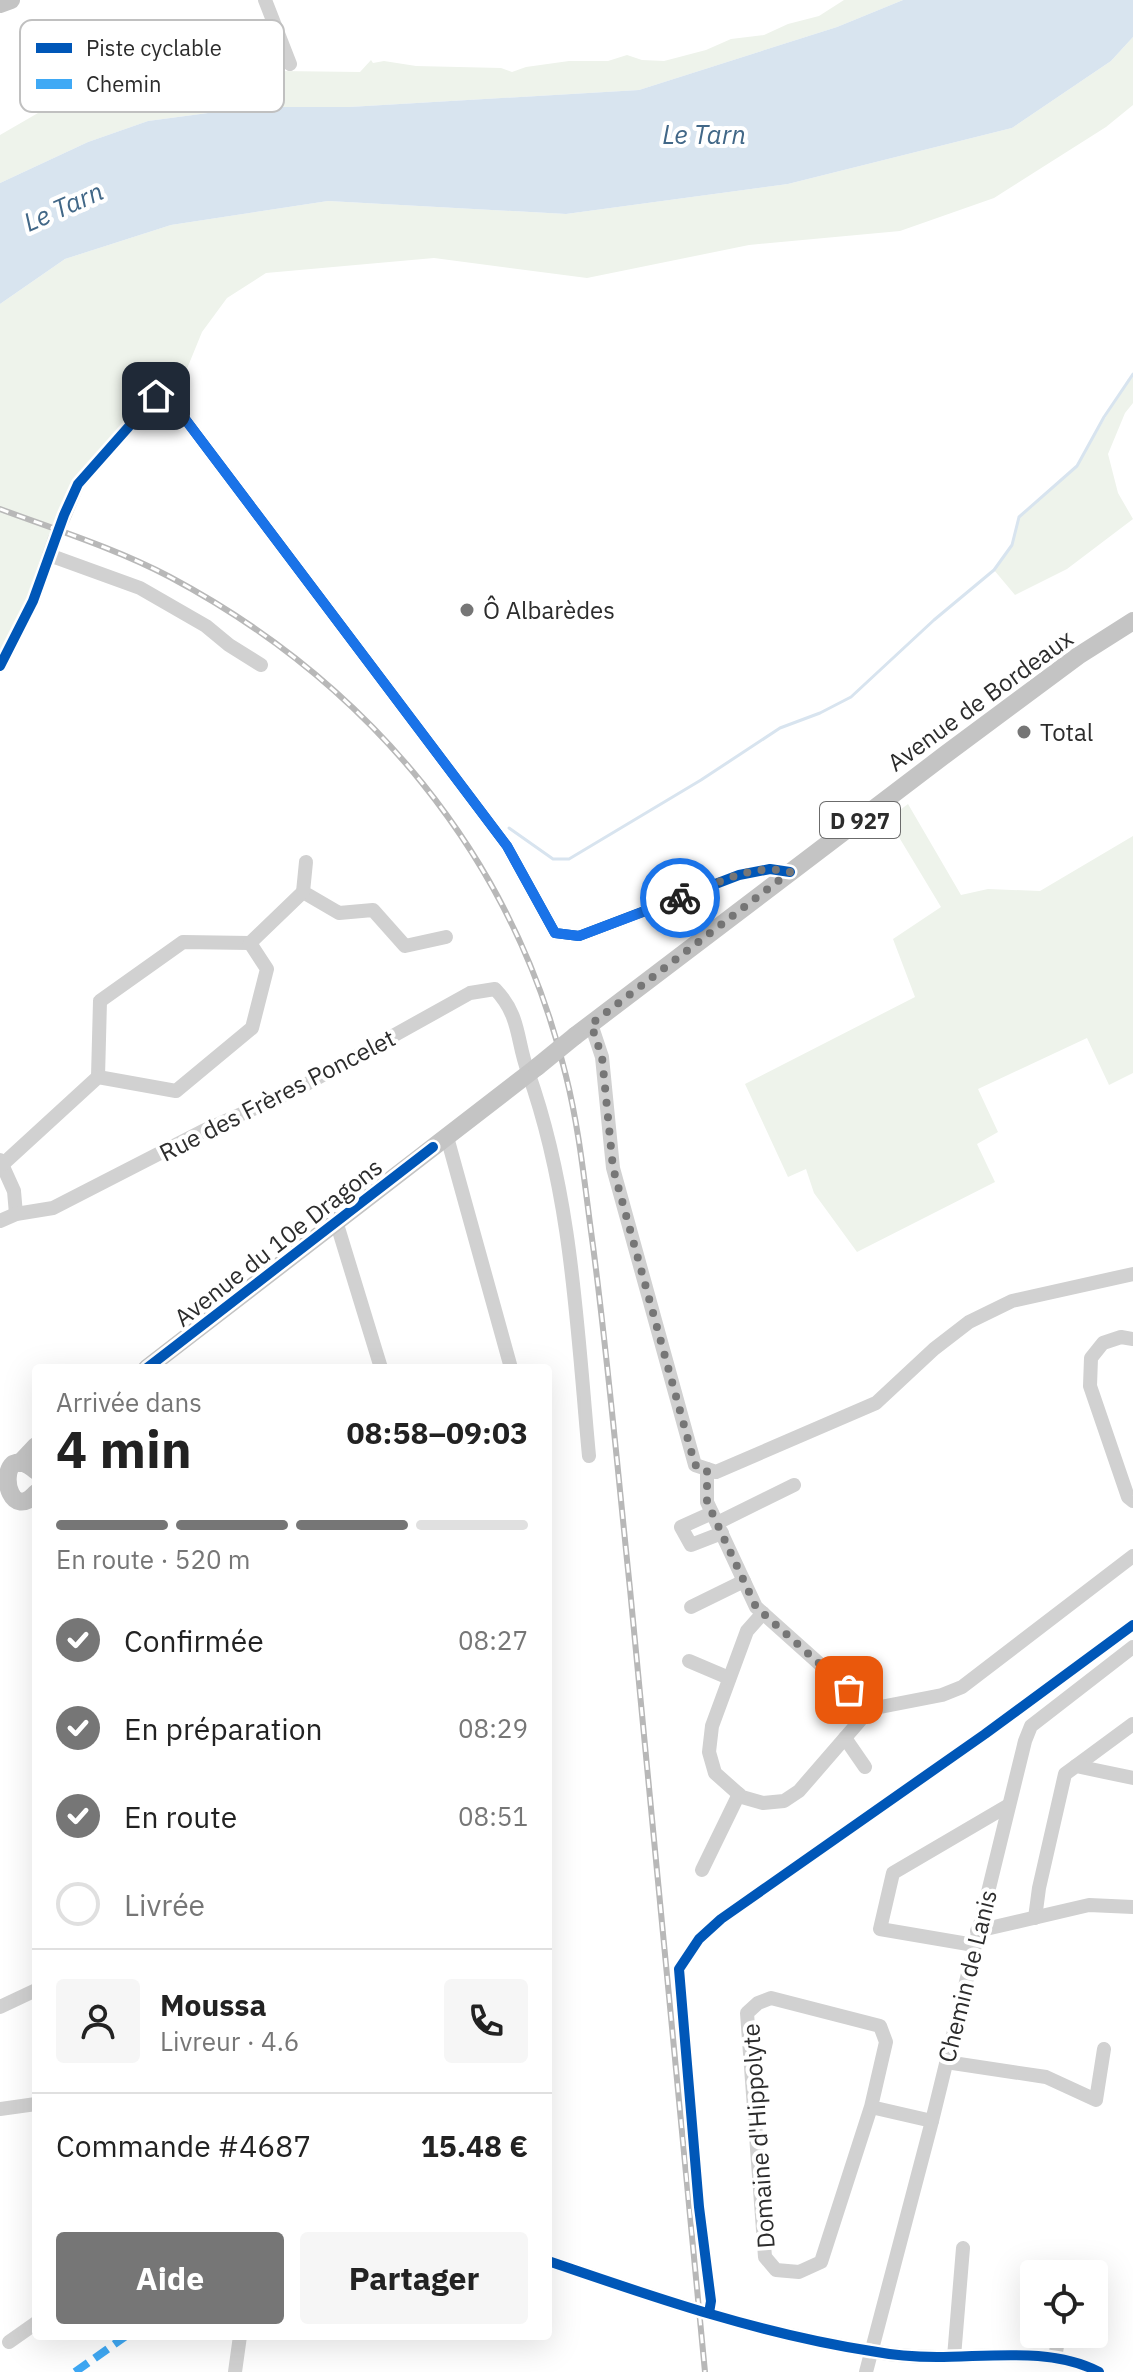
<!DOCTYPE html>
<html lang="fr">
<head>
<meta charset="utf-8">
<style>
	body { margin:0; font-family:"IBM Plex Sans",sans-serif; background:#f6f6f6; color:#222; height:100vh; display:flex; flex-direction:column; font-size:30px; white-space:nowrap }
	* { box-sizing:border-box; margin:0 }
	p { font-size:26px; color:#767676 }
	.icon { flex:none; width:44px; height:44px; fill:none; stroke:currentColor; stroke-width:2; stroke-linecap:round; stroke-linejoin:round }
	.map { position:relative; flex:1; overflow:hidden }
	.side { position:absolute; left:32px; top:1364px; width:520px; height:976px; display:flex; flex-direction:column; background:#fff; border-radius:8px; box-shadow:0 8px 32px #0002 }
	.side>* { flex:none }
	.fabs { position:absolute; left:1020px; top:2260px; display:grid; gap:16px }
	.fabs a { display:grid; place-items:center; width:88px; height:88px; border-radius:8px; background:#fff; box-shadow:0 8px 32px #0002; font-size:40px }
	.pin { position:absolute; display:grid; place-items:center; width:68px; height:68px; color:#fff; margin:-34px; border-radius:16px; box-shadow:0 4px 12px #0006 }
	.courier { position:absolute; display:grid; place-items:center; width:80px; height:80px; margin:-40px; border:6px solid #1a73e8; border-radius:50%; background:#fff; color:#222; box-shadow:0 2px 10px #0007 }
	.summary em { font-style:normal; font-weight:700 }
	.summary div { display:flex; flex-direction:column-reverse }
	.summary { display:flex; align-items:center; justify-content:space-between; height:136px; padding:0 24px }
	h1 { font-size:52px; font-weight:700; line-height:60px }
	.bar { display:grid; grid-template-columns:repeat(4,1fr); gap:12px 8px; align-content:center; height:96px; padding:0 24px }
	.bar i { height:10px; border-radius:6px; background:#e0e0e0 }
	.bar .active { background:#767676 }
	.bar p { grid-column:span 4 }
	.line { display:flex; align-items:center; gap:20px; padding:0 24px; border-top:2px solid #e0e0e0 }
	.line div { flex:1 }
	.round { display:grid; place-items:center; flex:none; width:84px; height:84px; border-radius:8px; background:#f6f6f6 }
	ol { padding:0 24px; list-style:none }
	li { display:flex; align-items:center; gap:24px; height:88px }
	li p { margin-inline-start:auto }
	li .icon { padding:8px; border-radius:50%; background:#767676; color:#fff; stroke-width:4 }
	li:last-child { color:#767676 }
	li i { width:44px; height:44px; border:4px solid #e0e0e0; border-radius:50% }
	.action { display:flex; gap:16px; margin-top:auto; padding:16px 24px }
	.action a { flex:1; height:92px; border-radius:8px; background:#767676; color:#fff; font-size:32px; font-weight:700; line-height:92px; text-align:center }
	.action a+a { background:#f6f6f6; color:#222 }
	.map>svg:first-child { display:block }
	.green { fill:#eef3eb }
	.water { fill:#d8e4ef }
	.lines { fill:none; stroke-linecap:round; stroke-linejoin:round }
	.stream { stroke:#d8e4ef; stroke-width:3 }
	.minor { stroke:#d1d1d1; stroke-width:14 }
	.major { stroke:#c4c4c4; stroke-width:18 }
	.rail-casing { stroke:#b8b8b8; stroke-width:6 }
	.rail { stroke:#fff; stroke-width:3; stroke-dasharray:9; stroke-linecap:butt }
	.major-bridge { stroke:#c4c4c4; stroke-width:18 }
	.quiet { stroke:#3fa9f5; stroke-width:8; stroke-dasharray:16 8; stroke-linecap:butt }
	.cycleway-casing { stroke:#fff; stroke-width:15 }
	.cycleway { stroke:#0057b8; stroke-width:10 }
	.done { stroke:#767676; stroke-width:8; stroke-dasharray:0 14.4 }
	.route { stroke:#1a73e8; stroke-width:10 }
	.poi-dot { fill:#767676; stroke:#fff; stroke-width:3 }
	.labels { text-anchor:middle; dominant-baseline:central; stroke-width:8; stroke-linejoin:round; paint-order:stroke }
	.shield { fill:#fff; stroke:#6b6b6b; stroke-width:2 }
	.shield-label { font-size:22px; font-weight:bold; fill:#2c2c2c }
	.poi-label { font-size:24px; fill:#2c2c2c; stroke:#fff; text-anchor:start }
	.street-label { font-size:24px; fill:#2c2c2c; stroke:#fff }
	.water-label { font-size:26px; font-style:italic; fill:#416787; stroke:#fff }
	.key { fill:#fff; stroke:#c0c0c0; stroke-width:2 }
	.key-label { font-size:22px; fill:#2c2c2c }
</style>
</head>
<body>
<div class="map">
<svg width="1133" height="2372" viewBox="0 0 1133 2372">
	<rect width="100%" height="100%" fill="#fff"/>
	<!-- green -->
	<g class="green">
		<path d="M844,0H903L837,27L639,90L349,107H253L148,121L88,142L0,183V135L38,113L98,89L143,76L237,67L279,71L360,72L371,60L373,63L384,61L416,66L501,68L512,72L526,67L569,61H608L627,55L642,60L664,61L706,50L731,39L764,35L788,24L819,16Z"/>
		<path d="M1133,37V105L1106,127L994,198L900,231L749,245L587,278L434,258L266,273L227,298L202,332L173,403L156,396L79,484L64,515L33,601L0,666V304L65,259L171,225L328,201L566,214L788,184L1012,128L1111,61Z"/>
		<path d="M1133,377V403L1125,413L1108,454L1118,493L1133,519L1067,569L1015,595L994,570L1012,545L1019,517L1077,466L1128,379Z"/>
		<path d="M908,804L961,895L988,889L1040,891L1133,836V1073L1109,1085L1087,1038L978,1089L998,1132L977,1144L995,1182L857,1252L814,1193L806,1169L788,1177L745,1084L915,997L893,939L941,907L888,819Z"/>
	</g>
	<!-- water -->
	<path class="water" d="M903,0H1133V37L1111,61L1012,128L788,184L566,214L328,201L171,225L65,259L0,304V183L88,142L148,121L253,107H349L639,90L837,27Z"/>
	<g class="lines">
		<!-- stream -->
		<path class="stream" d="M509,828L553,859H569L701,780L780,728L820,713L851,697L934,620L994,570L1012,545L1019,517L1077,466L1104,417L1133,374"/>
		<!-- minor -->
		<g class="minor">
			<path d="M265,0L290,64"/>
			<path d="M61,524L78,484L156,396L173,403L507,846L555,933L579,936L739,875L770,869L790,872"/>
			<path d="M49,555L140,588L206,626L229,645L261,665"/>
			<path d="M0,666L33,601L55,538"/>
			<path d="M306,862L303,892L339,913L373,910L405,946L446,937"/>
			<path d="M591,1024L602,1057L613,1168L695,1465L716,1472L876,1403L934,1349L969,1322L1012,1301L1133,1274"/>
			<path d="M98,1077L100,1001L183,942L250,943"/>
			<path d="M447,1137L511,1368"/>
			<path d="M0,1160L14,1191L16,1214"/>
			<path d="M3,1164L98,1077L176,1091L252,1028L267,969L250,943L303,892"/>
			<path d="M0,1221L16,1214L53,1208L203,1131L296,1090L470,993L495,989C521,1016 516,1040 528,1072C572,1195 577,1328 589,1456"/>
			<path d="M336,1221L381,1368"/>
			<path d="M1133,1339L1121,1337L1103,1343L1091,1358L1090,1386L1128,1497L1133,1501"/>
			<path d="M707,1469V1502L756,1607L870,1709L942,1695L962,1687L1133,1556"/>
			<path d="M712,1513L681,1527L691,1545L722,1533"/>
			<path d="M717,1523L794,1485"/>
			<path d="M691,1607L744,1581"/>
			<path d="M763,1613L747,1631L712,1726L709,1752L715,1773L742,1797L763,1803L784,1801L799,1791L870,1709"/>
			<path d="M689,1661L729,1678"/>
			<path d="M845,1738L865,1767"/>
			<path d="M1076,1766L1133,1724"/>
			<path d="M702,1870L739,1794"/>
			<path d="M1035,1918L1039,1888L1065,1774L1076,1766L1133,1778"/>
			<path d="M977,1931L1089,1905L1133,1907"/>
			<path d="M974,1945L880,1929L893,1873L1009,1805"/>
			<path d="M0,2007L36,1990"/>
			<path d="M946,2062L1046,2077L1096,2100L1104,2049"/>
			<path d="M871,2107L821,2262L799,2272L776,2270L765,2257L747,2013L758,2003L771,1998L880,2026L886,2042L871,2107L932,2121"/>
			<path d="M0,2109L36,2104"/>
			<path d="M548,2261C653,2297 760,2334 871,2351C892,2355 915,2357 937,2357C989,2357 1052,2347 1099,2372"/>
			<path d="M9,2342L36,2323"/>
			<path d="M954,2357L963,2248"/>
			<path d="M1055,2358L1059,2334"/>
			<path d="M235,2372L240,2336"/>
			<path d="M866,2372L932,2121L1025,1741L1031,1726L1133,1647"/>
		</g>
		<!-- major -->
		<g class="major">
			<path d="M0,4L11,0"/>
			<path d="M575,1036L946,754L1078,656L1133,621"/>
			<path d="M147,1368L537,1067"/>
			<path d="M20,1463L36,1446"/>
			<path d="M36,1471C30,1465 22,1460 13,1464C0,1476 12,1520 36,1493"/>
		</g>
		<!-- rail casing -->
		<g class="rail-casing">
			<path id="rail" d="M0,509C57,530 117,549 170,577C369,683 513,856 566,1076C580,1132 585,1189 593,1246C608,1360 618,1474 630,1589C655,1850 680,2111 705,2372"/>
		</g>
		<!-- rail -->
		<use href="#rail" class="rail"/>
		<!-- major-bridge -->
		<path class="major-bridge" d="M537,1067L575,1036"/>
		<!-- quiet -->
		<path class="quiet" d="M75,2372L126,2336"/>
		<!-- cycleway casing -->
		<g class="cycleway-casing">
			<g id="cycleway">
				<path d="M0,666L33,601L64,515L78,484L156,396L173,403L507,846L555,933L579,936L739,875L770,869L790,872"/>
				<path d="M147,1368L433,1147"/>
				<path d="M548,2261C653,2297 760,2334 871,2351C892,2355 915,2357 937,2357C989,2357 1052,2347 1099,2372"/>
				<path d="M709,2313L711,2301L699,2207L679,1969L699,1939L721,1919L985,1734L1133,1625"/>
			</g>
		</g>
		<!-- cycleway -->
		<use href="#cycleway" class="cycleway"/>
	</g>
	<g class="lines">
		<!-- done -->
		<path class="done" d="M680,898C714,885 753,862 790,872L591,1024L602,1057L613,1168L695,1465L707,1469V1502L756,1607L849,1690"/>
		<!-- route -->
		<path class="route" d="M156,396L173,403L507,846L555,933L579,936L680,898"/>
	</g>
	<!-- markers -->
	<g class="poi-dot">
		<circle cx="467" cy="610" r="8"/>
		<circle cx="1024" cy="732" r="8"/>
	</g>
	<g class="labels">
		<!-- shield labels -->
		<rect class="shield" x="820" y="802" width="80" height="36" rx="6"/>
		<g class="shield-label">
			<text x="860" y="820">D 927</text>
		</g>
		<!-- poi labels -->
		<g class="poi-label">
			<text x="483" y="610">Ô Albarèdes</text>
			<text x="1040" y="732">Total</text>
		</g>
		<!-- street labels -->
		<g class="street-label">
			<text transform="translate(980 700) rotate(-36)">Avenue de Bordeaux</text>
			<text transform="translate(277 1095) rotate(-27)">Rue des Frères Poncelet</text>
			<text transform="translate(278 1242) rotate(-38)">Avenue du 10e Dragons</text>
			<text transform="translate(967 1976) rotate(-76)">Chemin de Lanis</text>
			<text transform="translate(758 2136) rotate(-94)">Domaine d'Hippolyte</text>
		</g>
		<!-- water labels -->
		<g class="water-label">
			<text x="704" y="134">Le Tarn</text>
			<text transform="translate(63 206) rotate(-24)">Le Tarn</text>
		</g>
	</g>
	<!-- legend -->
	<rect x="20" y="20" width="264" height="92" rx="12" class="key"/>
	<rect x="36" y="43" width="36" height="10" fill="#0057b8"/>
	<rect x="36" y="79" width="36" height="10" fill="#3fa9f5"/>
	<g class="key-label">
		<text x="86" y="56">Piste cyclable</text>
		<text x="86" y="92">Chemin</text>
	</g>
</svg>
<div class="fabs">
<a><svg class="icon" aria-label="locate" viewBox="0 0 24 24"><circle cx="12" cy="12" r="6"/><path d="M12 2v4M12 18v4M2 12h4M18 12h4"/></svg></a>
</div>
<div class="pin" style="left:849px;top:1690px;background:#ea580c"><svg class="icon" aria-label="bag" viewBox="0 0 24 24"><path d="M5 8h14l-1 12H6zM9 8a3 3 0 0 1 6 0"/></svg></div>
<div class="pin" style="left:156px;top:396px;background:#1f2937"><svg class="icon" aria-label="home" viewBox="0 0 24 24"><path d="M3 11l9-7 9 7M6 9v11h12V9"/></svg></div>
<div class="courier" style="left:680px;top:898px"><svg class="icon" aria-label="bike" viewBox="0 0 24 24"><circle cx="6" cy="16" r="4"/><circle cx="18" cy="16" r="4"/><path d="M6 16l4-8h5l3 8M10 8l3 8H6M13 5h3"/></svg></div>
<section class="side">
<div class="summary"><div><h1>4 min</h1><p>Arrivée dans</p></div><em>08:58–09:03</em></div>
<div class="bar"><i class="active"></i><i class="active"></i><i class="active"></i><i></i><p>En route · 520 m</p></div>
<ol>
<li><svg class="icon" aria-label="check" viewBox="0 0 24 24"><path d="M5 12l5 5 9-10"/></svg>Confirmée<p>08:27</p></li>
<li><svg class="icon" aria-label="check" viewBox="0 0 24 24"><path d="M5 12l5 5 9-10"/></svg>En préparation<p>08:29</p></li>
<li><svg class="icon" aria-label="check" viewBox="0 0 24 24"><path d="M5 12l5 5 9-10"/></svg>En route<p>08:51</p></li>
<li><i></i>Livrée</li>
</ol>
<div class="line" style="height:144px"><a class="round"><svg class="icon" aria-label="person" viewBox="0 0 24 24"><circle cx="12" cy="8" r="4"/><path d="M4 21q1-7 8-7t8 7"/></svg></a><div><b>Moussa</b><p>Livreur · 4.6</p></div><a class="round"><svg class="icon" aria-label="phone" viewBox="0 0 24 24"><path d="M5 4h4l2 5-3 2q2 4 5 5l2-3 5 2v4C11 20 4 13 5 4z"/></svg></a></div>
<div class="line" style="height:104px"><div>Commande #4687</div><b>15.48 €</b></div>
<div class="action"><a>Aide</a><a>Partager</a></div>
</section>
</div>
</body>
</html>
